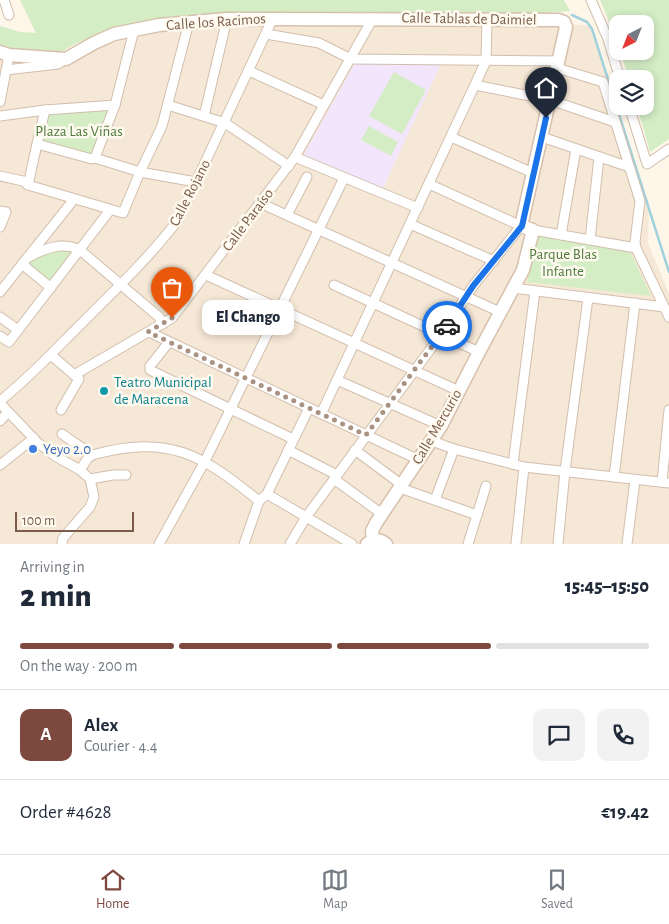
<!DOCTYPE html>
<html lang="en">
<head>
<meta charset="utf-8">
<style>
	body { margin:0; font-family:"Alegreya Sans",sans-serif; background:#f2f2f3; color:#1f2937; height:100vh; display:flex; flex-direction:column; font-size:19px; white-space:nowrap }
	* { box-sizing:border-box; margin:0 }
	p { font-size:16px; color:#747a83 }
	.icon { flex:none; width:28px; height:28px; fill:none; stroke:currentColor; stroke-width:2; stroke-linecap:round; stroke-linejoin:round }
	.map { position:relative; height:544px; overflow:hidden }
	.side { display:flex; flex-direction:column; background:#fff; flex:1 }
	.side>* { flex:none }
	.needle { width:32px; rotate:222deg }
	.buttons { position:absolute; left:609px; top:15px; display:grid; gap:10px }
	.buttons a { display:grid; place-items:center; width:45px; height:45px; border-radius:10px; background:#fff; box-shadow:0 2px 8px #0003; font-size:25px }
	.scale { position:absolute; left:15px; bottom:12px; width:119px; box-sizing:border-box; padding-left:5px; border:2px solid #7b5c4a; border-top:0; font-size:14px; line-height:18px; white-space:nowrap; color:#7b5c4a; -webkit-text-stroke:4px #fffaf0; paint-order:stroke }
	.pin { position:absolute; display:grid; place-items:center; width:42px; height:42px; color:#fff; margin:-51px -21px; border-radius:50% 50% 50% 0; rotate:-45deg; box-shadow:0 0 5px #0007 }
	.pin .icon { rotate:45deg }
	.courier { position:absolute; display:grid; place-items:center; width:50px; height:50px; margin:-25px; border:4px solid #1a73e8; border-radius:50%; background:#fff; color:#222; box-shadow:0 1px 6px #0007 }
	.bubble { position:absolute; height:35px; border-radius:10px; background:#fff; box-shadow:0 2px 8px #0003; font-size:16px; font-weight:800; line-height:35px; text-align:center }
	.headline em { font-style:normal; font-weight:800 }
	.headline div { display:flex; flex-direction:column-reverse }
	.headline { display:flex; align-items:center; justify-content:space-between; height:85px; padding:0 20px }
	h1 { font-size:32px; font-weight:800; line-height:38px }
	.bar { display:grid; grid-template-columns:repeat(4,1fr); gap:8px 5px; align-content:center; height:60px; padding:0 20px }
	.bar i { height:6px; border-radius:4px; background:#e0e1e3 }
	.bar .current { background:#7d493e }
	.bar p { grid-column:span 4 }
	.line { display:flex; align-items:center; gap:12px; padding:0 20px; border-top:1px solid #e0e1e3 }
	.line div { flex:1 }
	.round { display:grid; place-items:center; flex:none; width:52px; height:52px; border-radius:10px; background:#f2f2f3 }
	.menu { display:flex; justify-content:space-around; align-items:center; height:70px; border-top:1px solid #e0e1e3; background:#fff; font-size:14px; color:#747a83 }
	.menu a { display:grid; justify-items:center; gap:2px }
	.menu .current { color:#7d493e }
	.map>svg:first-child { display:block }
	.residential { fill:#f6e8d6 }
	.education { fill:#f3e5fb }
	.green { fill:#d4edc5 }
	.lines { fill:none; stroke-linecap:round; stroke-linejoin:round }
	.stream { stroke:#a0d1dc; stroke-width:2.5 }
	.street-casing { stroke:#d2bead; stroke-width:11 }
	.secondary-casing { stroke:#d7c0ac; stroke-width:15 }
	.street { stroke:#fff; stroke-width:9 }
	.secondary { stroke:#fff; stroke-width:12 }
	.done { stroke:#a99282; stroke-width:5; stroke-dasharray:0 9 }
	.route { stroke:#1a73e8; stroke-width:6 }
	.culture-dot { fill:#0f9aa8; stroke:#fffaf0; stroke-width:2 }
	.shop-dot { fill:#3f7fe0; stroke:#fffaf0; stroke-width:2 }
	.labels { text-anchor:middle; dominant-baseline:central; stroke-width:5; stroke-linejoin:round; paint-order:stroke }
	.street-label { font-size:15px; fill:#7b5c4a; stroke:#fffaf0 }
	.park-label { font-size:15px; fill:#4e7b3e; stroke:#fffaf0 }
	.culture-label { font-size:15px; fill:#0d838f; stroke:#fffaf0; text-anchor:start }
	.shop-label { font-size:15px; fill:#366cbe; stroke:#fffaf0; text-anchor:start }
</style>
</head>
<body>
<div class="map">
<svg width="669" height="544" viewBox="0 0 669 544">
	<rect width="100%" height="100%" fill="#fef6e9"/>
	<!-- residential -->
	<path class="residential" d="M559,23L589,26L649,204L648,243L669,294V544H0V54L69,61L102,44L125,37L191,25Z"/>
	<!-- education -->
	<path class="education" d="M355,63L441,64L383,188L303,156Z"/>
	<!-- green -->
	<g class="green">
		<path d="M20,0H564L570,11L534,14L422,15L362,13L183,18L142,22L106,30L71,46L60,53L0,49V26L20,32L36,33Z"/>
		<path d="M600,0H669V139L650,152L637,106H645V79H629L620,51H645V24H618L617,40Z"/>
		<path d="M394,72L426,90L402,134L369,116Z"/>
		<path d="M111,108L92,157L40,141L47,111Z"/>
		<path d="M369,126L398,142L391,156L361,140Z"/>
		<path d="M539,235L629,249L651,296L527,282Z"/>
		<path d="M53,250H69L75,252L50,285L26,264L32,260Z"/>
	</g>
	<g class="lines">
		<!-- stream -->
		<path class="stream" d="M572,15L587,22L592,29L669,272"/>
		<!-- street casing -->
		<g class="street-casing">
			<g id="street">
				<path d="M4,0L9,15"/>
				<path d="M591,0L608,39L620,79"/>
				<path d="M266,34L319,43L351,59L559,61"/>
				<path d="M557,68L603,82L640,201L635,242L636,248L669,317"/>
				<path d="M6,70L58,64L66,59"/>
				<path d="M249,71L324,105"/>
				<path d="M475,85L550,100L615,122"/>
				<path d="M0,102L9,55"/>
				<path d="M168,105L225,123L289,166"/>
				<path d="M629,106L647,164L669,149"/>
				<path d="M45,110L37,144L92,159L95,158L140,172L196,182"/>
				<path d="M0,116L45,110L115,105"/>
				<path d="M204,116L227,19"/>
				<path d="M451,137L533,173"/>
				<path d="M542,137L629,167"/>
				<path d="M295,157L418,208"/>
				<path d="M95,158L115,105L134,30"/>
				<path d="M0,176L23,181L28,185L123,213L140,172L162,126L189,22"/>
				<path d="M28,185L37,144"/>
				<path d="M260,203L500,312"/>
				<path d="M0,211L6,212L0,227"/>
				<path d="M287,215L307,177"/>
				<path d="M410,224L494,261"/>
				<path d="M533,230L636,248"/>
				<path d="M561,235L576,149"/>
				<path d="M590,240L599,157"/>
				<path d="M27,258C44,249 61,241 80,250L159,317L163,324"/>
				<path d="M22,264L51,288"/>
				<path d="M206,275L459,391"/>
				<path d="M334,285L479,352"/>
				<path d="M513,288L664,307"/>
				<path d="M0,292L71,203L72,198"/>
				<path d="M0,317L18,330"/>
				<path d="M149,332L419,460"/>
				<path d="M0,336L9,342L110,210"/>
				<path d="M169,342L150,366V370L293,439"/>
				<path d="M51,355L79,379L61,410"/>
				<path d="M74,375L172,318L295,157L373,18"/>
				<path d="M337,380L441,426"/>
				<path d="M0,401C29,378 54,351 81,324C114,291 149,258 178,220L273,18"/>
				<path d="M0,403L37,442L55,456L80,470L90,479L94,497L90,507L63,538L62,543"/>
				<path d="M321,414L486,61L487,19"/>
				<path d="M0,421L8,412"/>
				<path d="M62,434L92,455"/>
				<path d="M432,441L454,449L524,467L669,483"/>
				<path d="M288,450L337,475"/>
				<path d="M355,450L402,485"/>
				<path d="M513,464L535,291"/>
				<path d="M0,465L34,438"/>
				<path d="M80,470L88,458L92,455C169,434 201,454 259,501L244,544"/>
				<path d="M614,477L635,303"/>
				<path d="M90,479L113,475H126"/>
				<path d="M334,479L382,514"/>
				<path d="M662,482L669,410"/>
				<path d="M400,488L477,515"/>
				<path d="M267,494L352,544"/>
				<path d="M435,500L454,449"/>
				<path d="M259,501L267,494L309,408"/>
				<path d="M159,544L205,461L344,178"/>
				<path d="M290,544L306,517L441,335L473,286L521,226L429,184"/>
				<path d="M468,544L486,486"/>
				<path d="M516,544L524,467"/>
				<path d="M558,544L565,471L588,298"/>
				<path d="M627,544L635,480"/>
			</g>
		</g>
		<!-- secondary casing -->
		<g class="secondary-casing">
			<g id="secondary">
				<path d="M0,52L9,55L66,59L94,43L114,34L159,25L227,19L559,20L564,22L566,27L521,226L533,230L523,270L479,352L441,426L376,523L372,531L373,540"/>
				<path d="M367,544C373,539 380,539 386,544"/>
			</g>
		</g>
		<!-- street -->
		<use href="#street" class="street"/>
		<!-- secondary -->
		<use href="#secondary" class="secondary"/>
	</g>
	<g class="lines">
		<!-- done -->
		<path class="done" d="M172,318L148,332L366,435L447,326"/>
		<!-- route -->
		<path class="route" d="M447,326L473,286L522,226L546,118"/>
	</g>
	<!-- markers -->
	<circle class="culture-dot" cx="104" cy="391" r="5"/>
	<circle class="shop-dot" cx="33" cy="449" r="5"/>
	<g class="labels">
		<!-- street labels -->
		<g class="street-label">
			<text transform="translate(469 19) rotate(1)">Calle Tablas de Daimiel</text>
			<text transform="translate(216 22) rotate(-4)">Calle los Racimos</text>
			<text transform="translate(190 193) rotate(-63)">Calle Rojano</text>
			<text transform="translate(248 220) rotate(-53)">Calle Paraíso</text>
			<text transform="translate(437 427) rotate(-60)">Calle Mercurio</text>
		</g>
		<!-- park labels -->
		<g class="park-label">
			<text x="79" y="131">Plaza Las Viñas</text>
			<text x="563" y="254">Parque Blas<tspan x="563" dy="17">Infante</tspan></text>
		</g>
		<!-- culture labels -->
		<g class="culture-label">
			<text x="114" y="382">Teatro Municipal<tspan x="114" dy="17">de Maracena</tspan></text>
		</g>
		<!-- shop labels -->
		<g class="shop-label">
			<text x="43" y="449">Yeyo 2.0</text>
		</g>
	</g>
</svg>
<div class="buttons">
<a><svg class="needle" viewBox="-14 -14 28 28"><path d="M0-13l5 13h-10z" fill="#e53935"/><path d="M0 13l5-13h-10z" fill="#747a83"/></svg></a>
<a><svg class="icon" aria-label="layers" viewBox="0 0 24 24"><path d="M12 4l9 5-9 5-9-5zM3 14l9 5 9-5"/></svg></a>
</div>
<div class="scale">100 m</div>
<div class="pin" style="left:172px;top:318px;background:#ea580c"><svg class="icon" aria-label="bag" viewBox="0 0 24 24"><path d="M5 8h14l-1 12H6zM9 8a3 3 0 0 1 6 0"/></svg></div>
<div class="pin" style="left:546px;top:118px;background:#1f2937"><svg class="icon" aria-label="home" viewBox="0 0 24 24"><path d="M3 11l9-7 9 7M6 9v11h12V9"/></svg></div>
<div class="courier" style="left:447px;top:326px"><svg class="icon" aria-label="car" viewBox="0 0 24 24"><path d="M5 17H2v-5l4-1 3-4h7l3 4 3 1v5h-3M9 17h6M6 11h13"/><circle cx="7" cy="17" r="2"/><circle cx="17" cy="17" r="2"/></svg></div>
<div class="bubble" style="left:202px;top:300px;width:92px">El Chango</div>
</div>
<section class="side">
<div class="headline"><div><h1>2 min</h1><p>Arriving in</p></div><em>15:45–15:50</em></div>
<div class="bar"><i class="current"></i><i class="current"></i><i class="current"></i><i></i><p>On the way · 200 m</p></div>
<div class="line" style="height:90px"><b class="round" style="background:#7d493e;color:#fff">A</b><div><b>Alex</b><p>Courier · 4.4</p></div><a class="round"><svg class="icon" aria-label="chat" viewBox="0 0 24 24"><path d="M4 5h16v11H9l-5 4z"/></svg></a><a class="round"><svg class="icon" aria-label="phone" viewBox="0 0 24 24"><path d="M5 4h4l2 5-3 2q2 4 5 5l2-3 5 2v4C11 20 4 13 5 4z"/></svg></a></div>
<div class="line" style="height:65px"><div>Order #4628</div><b>€19.42</b></div>
</section>
<nav class="menu">
<a class="current"><svg class="icon" aria-label="home" viewBox="0 0 24 24"><path d="M3 11l9-7 9 7M6 9v11h12V9"/></svg>Home</a>
<a><svg class="icon" aria-label="map" viewBox="0 0 24 24"><path d="M3 6l6-2 6 2 6-2v14l-6 2-6-2-6 2zM9 4v14M15 6v14"/></svg>Map</a>
<a><svg class="icon" aria-label="saved" viewBox="0 0 24 24"><path d="M7 4h10v16l-5-4-5 4z"/></svg>Saved</a>
</nav>
</body>
</html>
